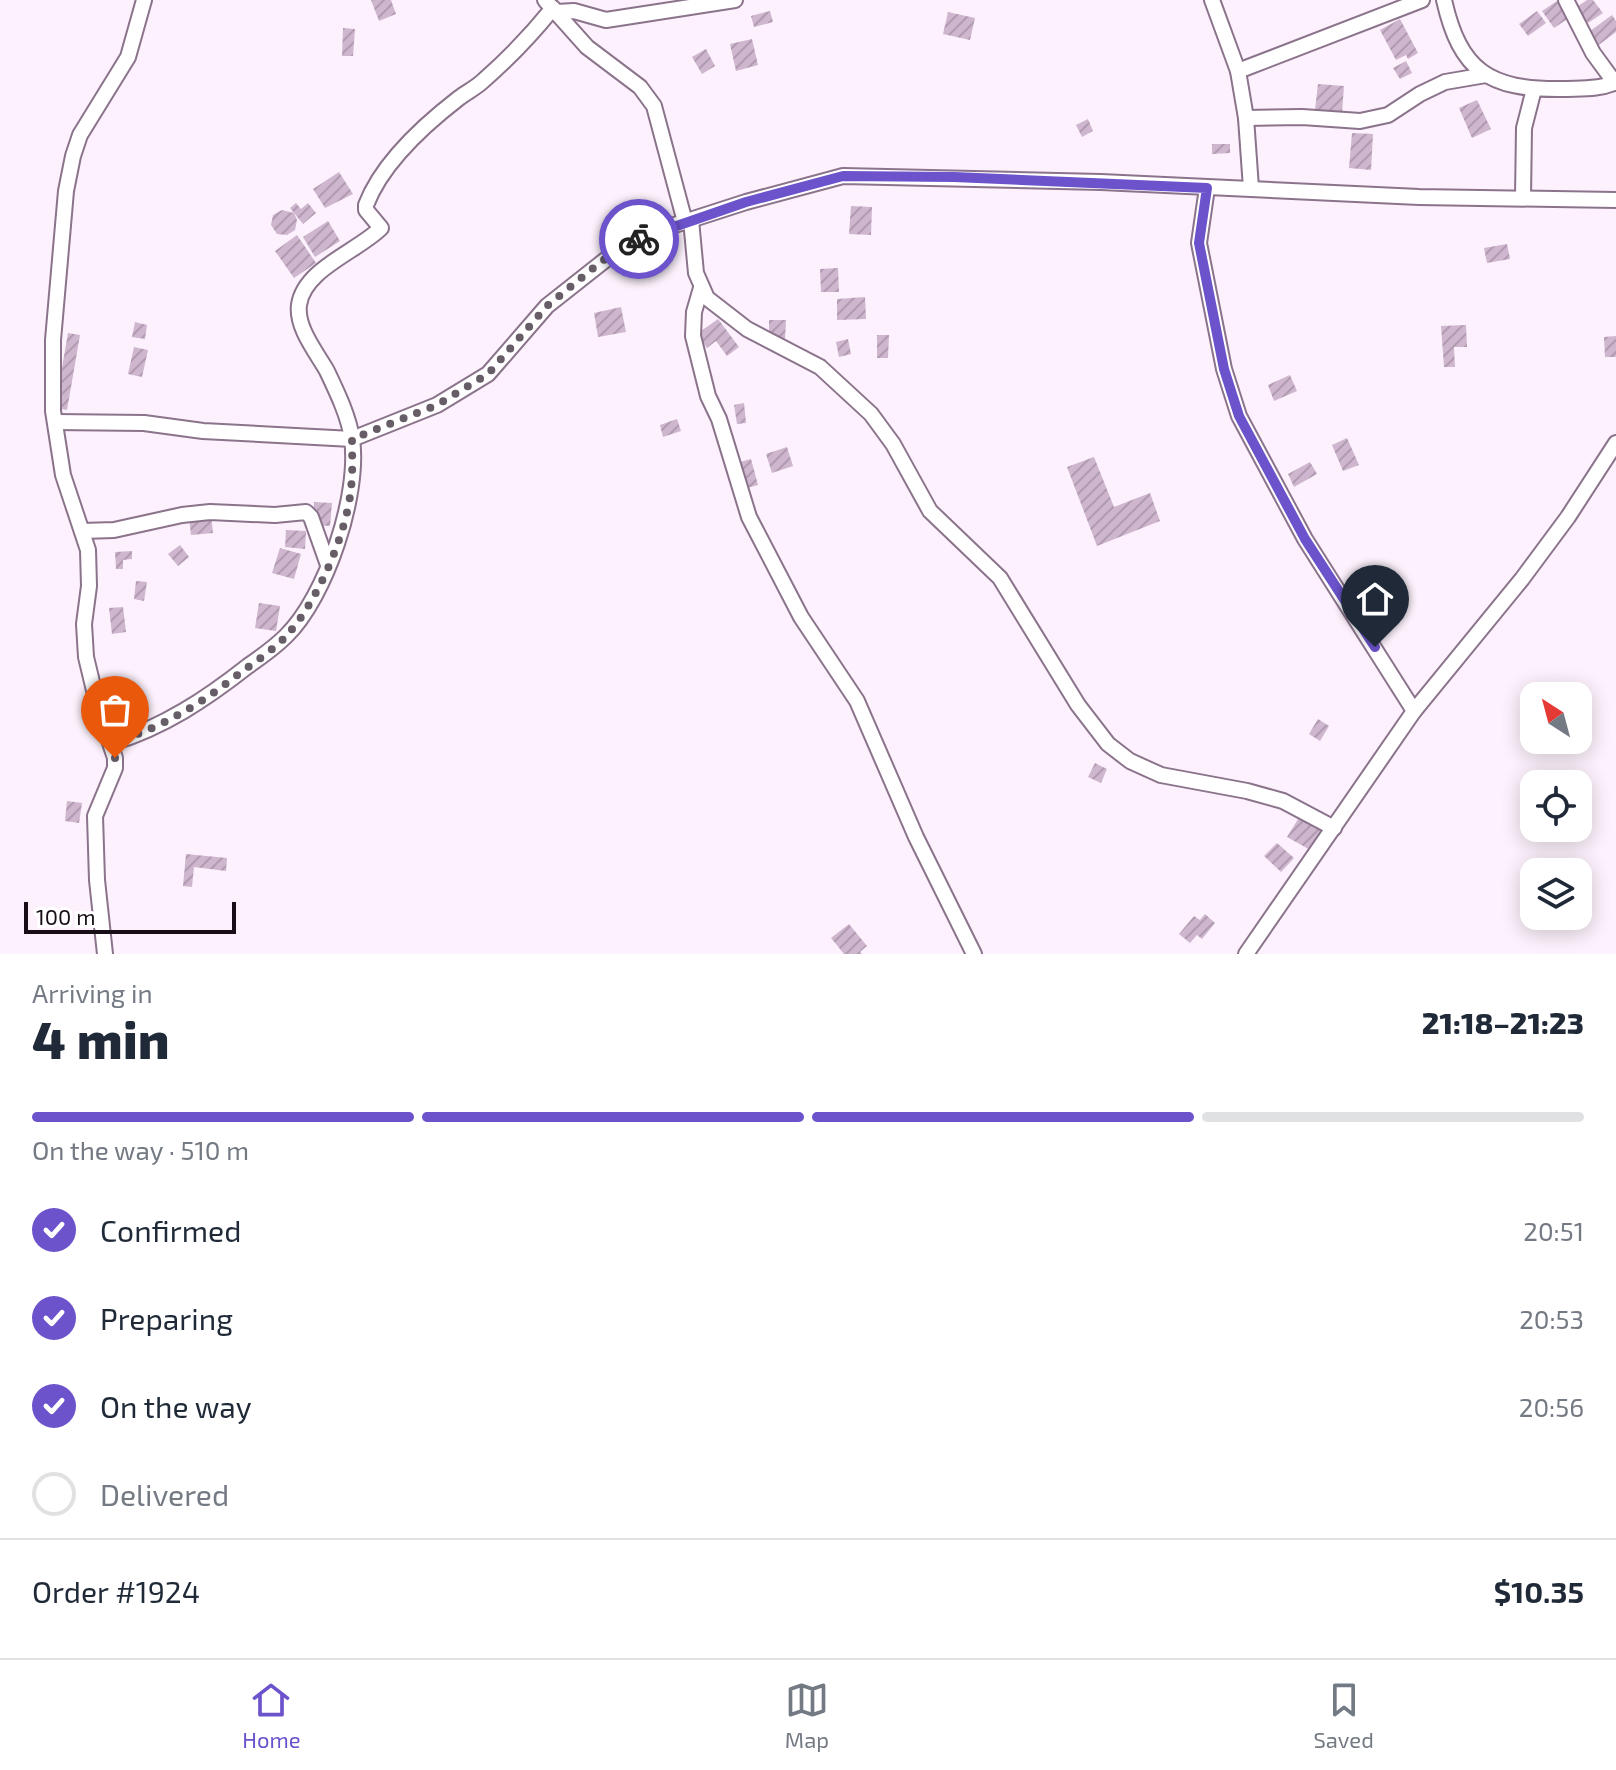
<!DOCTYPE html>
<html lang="en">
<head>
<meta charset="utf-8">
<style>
	body { margin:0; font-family:"Exo 2",sans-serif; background:#f2f2f3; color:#1f2937; height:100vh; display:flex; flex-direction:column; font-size:30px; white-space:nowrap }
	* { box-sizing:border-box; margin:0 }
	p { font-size:26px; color:#747a83 }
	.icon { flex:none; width:44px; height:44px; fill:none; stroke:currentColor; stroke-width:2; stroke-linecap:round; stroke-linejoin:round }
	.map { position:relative; height:954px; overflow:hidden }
	.sheet { display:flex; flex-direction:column; background:#fff; flex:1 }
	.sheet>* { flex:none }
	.needle { width:52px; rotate:324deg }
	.fabs { position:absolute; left:1520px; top:682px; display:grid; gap:16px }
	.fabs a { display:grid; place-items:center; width:72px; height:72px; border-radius:16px; background:#fff; box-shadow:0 4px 20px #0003; font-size:40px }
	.scale { position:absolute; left:24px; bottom:20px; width:212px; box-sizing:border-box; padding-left:8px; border:4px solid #170e17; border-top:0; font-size:22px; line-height:28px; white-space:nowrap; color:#170e17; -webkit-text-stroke:6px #fff; paint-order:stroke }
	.pin { position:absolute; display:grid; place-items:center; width:68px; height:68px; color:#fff; margin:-82px -34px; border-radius:50% 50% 50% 0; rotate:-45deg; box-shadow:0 0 8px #0007 }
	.pin .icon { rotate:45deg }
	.courier { position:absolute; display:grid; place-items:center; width:80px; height:80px; margin:-40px; border:6px solid #6c53cc; border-radius:50%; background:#fff; color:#222; box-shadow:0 2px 10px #0007 }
	.head em { font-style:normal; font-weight:800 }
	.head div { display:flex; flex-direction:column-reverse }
	.head { display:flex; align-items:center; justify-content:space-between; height:136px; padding:0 32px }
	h1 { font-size:52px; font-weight:800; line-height:60px }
	.bar { display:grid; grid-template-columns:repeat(4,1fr); gap:12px 8px; align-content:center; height:96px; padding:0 32px }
	.bar i { height:10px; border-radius:6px; background:#e0e1e3 }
	.bar .active { background:#6c53cc }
	.bar p { grid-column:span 4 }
	.line { display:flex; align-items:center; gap:20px; padding:0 32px; border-top:2px solid #e0e1e3 }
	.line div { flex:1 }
	ol { padding:0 32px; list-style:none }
	li { display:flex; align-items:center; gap:24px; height:88px }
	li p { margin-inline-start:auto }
	li .icon { padding:8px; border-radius:50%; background:#6c53cc; color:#fff; stroke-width:4 }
	li:last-child { color:#747a83 }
	li i { width:44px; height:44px; border:4px solid #e0e1e3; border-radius:50% }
	.dock { display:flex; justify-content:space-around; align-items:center; height:112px; border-top:2px solid #e0e1e3; background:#fff; font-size:22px; color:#747a83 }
	.dock a { display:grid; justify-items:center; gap:4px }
	.dock .active { color:#6c53cc }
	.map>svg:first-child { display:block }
	.building { fill:url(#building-hatch) }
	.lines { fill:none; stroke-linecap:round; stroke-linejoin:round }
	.minor-casing { stroke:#8b738b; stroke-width:18 }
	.minor { stroke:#fff; stroke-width:14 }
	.done { stroke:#675d67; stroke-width:8; stroke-dasharray:0 14.4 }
	.route { stroke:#6c53cc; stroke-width:10 }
</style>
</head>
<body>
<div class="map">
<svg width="1616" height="954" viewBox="0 0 1616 954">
	<defs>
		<pattern id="building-hatch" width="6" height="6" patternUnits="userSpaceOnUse" patternTransform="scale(2)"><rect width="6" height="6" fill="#cfb6cf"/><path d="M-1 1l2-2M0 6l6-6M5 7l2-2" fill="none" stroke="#b19bb1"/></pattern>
	</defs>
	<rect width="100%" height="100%" fill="#fcf1fc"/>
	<!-- building -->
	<g class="building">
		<path d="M371,0H391L396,14L379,21Z"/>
		<path d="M1587,0H1593L1603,13L1588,23L1577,7Z"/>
		<path d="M1557,1L1569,18L1554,28L1542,11Z"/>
		<path d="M770,11L773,22L754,27L751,16Z"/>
		<path d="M1537,11L1546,23L1528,36L1519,24Z"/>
		<path d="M948,12L975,18L970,40L943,34Z"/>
		<path d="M1612,15L1616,21V32L1596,47L1586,34Z"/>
		<path d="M1400,19L1418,53L1408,59L1406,55L1396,60L1380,30Z"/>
		<path d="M343,28L355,29L353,56H342Z"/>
		<path d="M752,39L758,65L736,71L730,44Z"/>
		<path d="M706,49L715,66L702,74L692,57Z"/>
		<path d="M1406,61L1412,73L1400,79L1393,68Z"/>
		<path d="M1318,84L1344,86L1342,113L1315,110Z"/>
		<path d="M1477,100L1491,129L1472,138L1459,108Z"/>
		<path d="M1088,119L1093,131L1082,137L1076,125Z"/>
		<path d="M1352,133L1373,134L1371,170L1349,168Z"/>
		<path d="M1212,144H1230V153L1212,154Z"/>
		<path d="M339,172L353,194L325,208L313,189Z"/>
		<path d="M296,203L301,209L308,203L316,213L303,224L294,213L297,220L295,230L287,235L277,234L271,225L273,215L282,210L294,213L290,208Z"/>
		<path d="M851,206L872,207L871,235L849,234Z"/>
		<path d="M328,221L340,241L315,257L303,237Z"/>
		<path d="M297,235L316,263L294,278L275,251Z"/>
		<path d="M1507,244L1510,259L1487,263L1484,248Z"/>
		<path d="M838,268L839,292H821L820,269Z"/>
		<path d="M865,297L866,319L837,320V299Z"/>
		<path d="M621,307L626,332L598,337L594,313Z"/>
		<path d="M718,319L739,347L727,356L716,341L707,348L697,334Z"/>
		<path d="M769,320H786L785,339H769Z"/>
		<path d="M135,322L147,325L145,339L132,337Z"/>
		<path d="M1466,325L1467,347H1454L1455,367H1444L1441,326Z"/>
		<path d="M68,333L80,335L67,410L55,408Z"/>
		<path d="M877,335H889L888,358H877Z"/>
		<path d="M1616,336V357H1605L1604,337Z"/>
		<path d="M848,339L851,354L839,357L836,342Z"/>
		<path d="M134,347L148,350L142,377L128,374Z"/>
		<path d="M1290,375L1297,391L1274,401L1268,385Z"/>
		<path d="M744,403L746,423L737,424L734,405Z"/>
		<path d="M677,419L681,431L663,437L660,425Z"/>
		<path d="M1347,438L1359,465L1343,471L1332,445Z"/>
		<path d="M787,447L793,466L772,473L766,454Z"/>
		<path d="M1094,457L1114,507L1150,493L1160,521L1097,546L1067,467Z"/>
		<path d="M751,459L758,485L747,488L740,462Z"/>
		<path d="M1310,462L1317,474L1294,487L1288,474Z"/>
		<path d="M314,502L332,503L330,526L313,525Z"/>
		<path d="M211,515L213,533L191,535L189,517Z"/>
		<path d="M286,530L306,531L305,549L285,547Z"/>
		<path d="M180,545L189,557L178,566L168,554Z"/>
		<path d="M280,548L301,554L294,579L272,573Z"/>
		<path d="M132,551V559L123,560V569H116L115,552Z"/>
		<path d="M136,581L147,582L144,601L134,599Z"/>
		<path d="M259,603L280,606L276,631L255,628Z"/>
		<path d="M123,607L126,632L112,634L109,608Z"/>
		<path d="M1318,719L1329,726L1320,741L1309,734Z"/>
		<path d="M1095,763L1107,769L1101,783L1088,777Z"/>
		<path d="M67,801L82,803L79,823L65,821Z"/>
		<path d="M1300,816L1324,830L1312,851L1287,837Z"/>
		<path d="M1277,843L1294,858L1281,872L1264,856Z"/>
		<path d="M186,854L227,858L226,871L194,867L192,887L183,886Z"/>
		<path d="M1205,914L1215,923L1202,939L1197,935L1190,943L1179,934L1194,916L1200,920Z"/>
		<path d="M849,924L867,946L860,952L862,954H844L831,938Z"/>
	</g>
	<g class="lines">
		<!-- minor casing -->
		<g class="minor-casing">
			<g id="minor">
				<path d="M545,0L587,47L640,87L654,106L685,222"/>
				<path d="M1212,0L1238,71L1246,118L1251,188"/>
				<path d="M1444,0C1460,71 1489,90 1562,89C1580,88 1599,90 1616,82"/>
				<path d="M1566,0L1593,53L1615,83"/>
				<path d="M556,12L574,11L606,20L735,0"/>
				<path d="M1238,71L1422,0"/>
				<path d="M1246,118L1302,117L1360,121L1388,115L1420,94L1445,82L1486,75"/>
				<path d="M1207,188L1199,243L1224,369L1239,416L1305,539L1414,711"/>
				<path d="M1523,197L1524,128L1534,89"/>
				<path d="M691,220L696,273L707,298L747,329L820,367L871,414L893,444L930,511L1000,578L1078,705L1108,744L1130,761L1161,775L1247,791L1283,801L1334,828"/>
				<path d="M701,288L694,312L693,336L708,396L719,419L749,517L801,617L857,701L916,837L974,954"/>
				<path d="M55,422L144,423L203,431L352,439L437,405L488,374L547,306L623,246L653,232L746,202L843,176L1101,182L1419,197L1616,200"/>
				<path d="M82,531L114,530L182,515L210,512L275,515L306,512L311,517L328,565"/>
				<path d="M112,743C164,727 206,699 248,666C261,657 275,647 286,636C326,597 360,495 352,439C349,417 337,392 327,371C317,353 296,328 299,305C304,269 358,251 381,228L366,210V205C382,163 424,125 459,98C467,92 477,87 484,80C509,58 532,34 553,8"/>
				<path d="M105,954L97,880L95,816L115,768V758L98,707L86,657L84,624L89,586L88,550L63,475L53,411V340L66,191L73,156L80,135L128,57L144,0"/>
				<path d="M1246,954L1414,711L1522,579L1568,517L1616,443"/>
			</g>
		</g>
		<!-- minor -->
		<use href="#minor" class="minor"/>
	</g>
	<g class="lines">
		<!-- done -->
		<path class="done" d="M115,758L112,743C158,729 198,706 236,676C253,663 274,650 288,634C318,600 347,533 351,488C353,472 352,455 352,439L437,405L488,374L547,306L602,261L639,239"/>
		<!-- route -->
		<path class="route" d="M639,239L746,202L843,176L954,177L1207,188L1199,243L1224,369L1239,416L1305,539L1375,647"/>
	</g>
</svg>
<div class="fabs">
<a><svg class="needle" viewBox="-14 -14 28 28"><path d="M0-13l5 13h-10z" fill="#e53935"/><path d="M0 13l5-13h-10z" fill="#747a83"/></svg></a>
<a><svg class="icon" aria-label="locate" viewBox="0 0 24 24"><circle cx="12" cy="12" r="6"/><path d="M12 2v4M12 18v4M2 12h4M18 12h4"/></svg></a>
<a><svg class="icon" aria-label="layers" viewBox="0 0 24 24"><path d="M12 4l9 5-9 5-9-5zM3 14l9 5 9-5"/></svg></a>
</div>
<div class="scale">100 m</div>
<div class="pin" style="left:115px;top:758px;background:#ea580c"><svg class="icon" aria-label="bag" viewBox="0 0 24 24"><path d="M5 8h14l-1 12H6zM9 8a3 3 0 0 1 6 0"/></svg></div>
<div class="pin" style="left:1375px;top:647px;background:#1f2937"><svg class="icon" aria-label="home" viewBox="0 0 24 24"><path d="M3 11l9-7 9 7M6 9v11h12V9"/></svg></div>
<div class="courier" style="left:639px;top:239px"><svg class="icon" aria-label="bike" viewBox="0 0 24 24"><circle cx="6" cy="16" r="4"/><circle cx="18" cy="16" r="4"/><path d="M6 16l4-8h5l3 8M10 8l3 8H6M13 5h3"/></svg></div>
</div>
<section class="sheet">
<div class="head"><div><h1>4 min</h1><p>Arriving in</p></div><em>21:18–21:23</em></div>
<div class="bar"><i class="active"></i><i class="active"></i><i class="active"></i><i></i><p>On the way · 510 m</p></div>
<ol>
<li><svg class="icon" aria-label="check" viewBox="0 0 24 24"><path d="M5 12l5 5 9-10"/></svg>Confirmed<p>20:51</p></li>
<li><svg class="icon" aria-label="check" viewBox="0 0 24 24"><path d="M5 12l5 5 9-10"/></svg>Preparing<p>20:53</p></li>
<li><svg class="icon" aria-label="check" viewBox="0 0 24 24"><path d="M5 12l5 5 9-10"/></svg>On the way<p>20:56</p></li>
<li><i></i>Delivered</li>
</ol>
<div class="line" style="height:104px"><div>Order #1924</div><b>$10.35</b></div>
</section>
<nav class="dock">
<a class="active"><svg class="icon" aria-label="home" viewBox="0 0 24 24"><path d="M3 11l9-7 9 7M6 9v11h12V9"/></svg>Home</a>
<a><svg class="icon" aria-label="map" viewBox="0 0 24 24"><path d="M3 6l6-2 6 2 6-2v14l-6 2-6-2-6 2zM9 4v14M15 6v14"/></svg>Map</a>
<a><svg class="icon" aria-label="saved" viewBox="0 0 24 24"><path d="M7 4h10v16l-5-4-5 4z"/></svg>Saved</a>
</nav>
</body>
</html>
